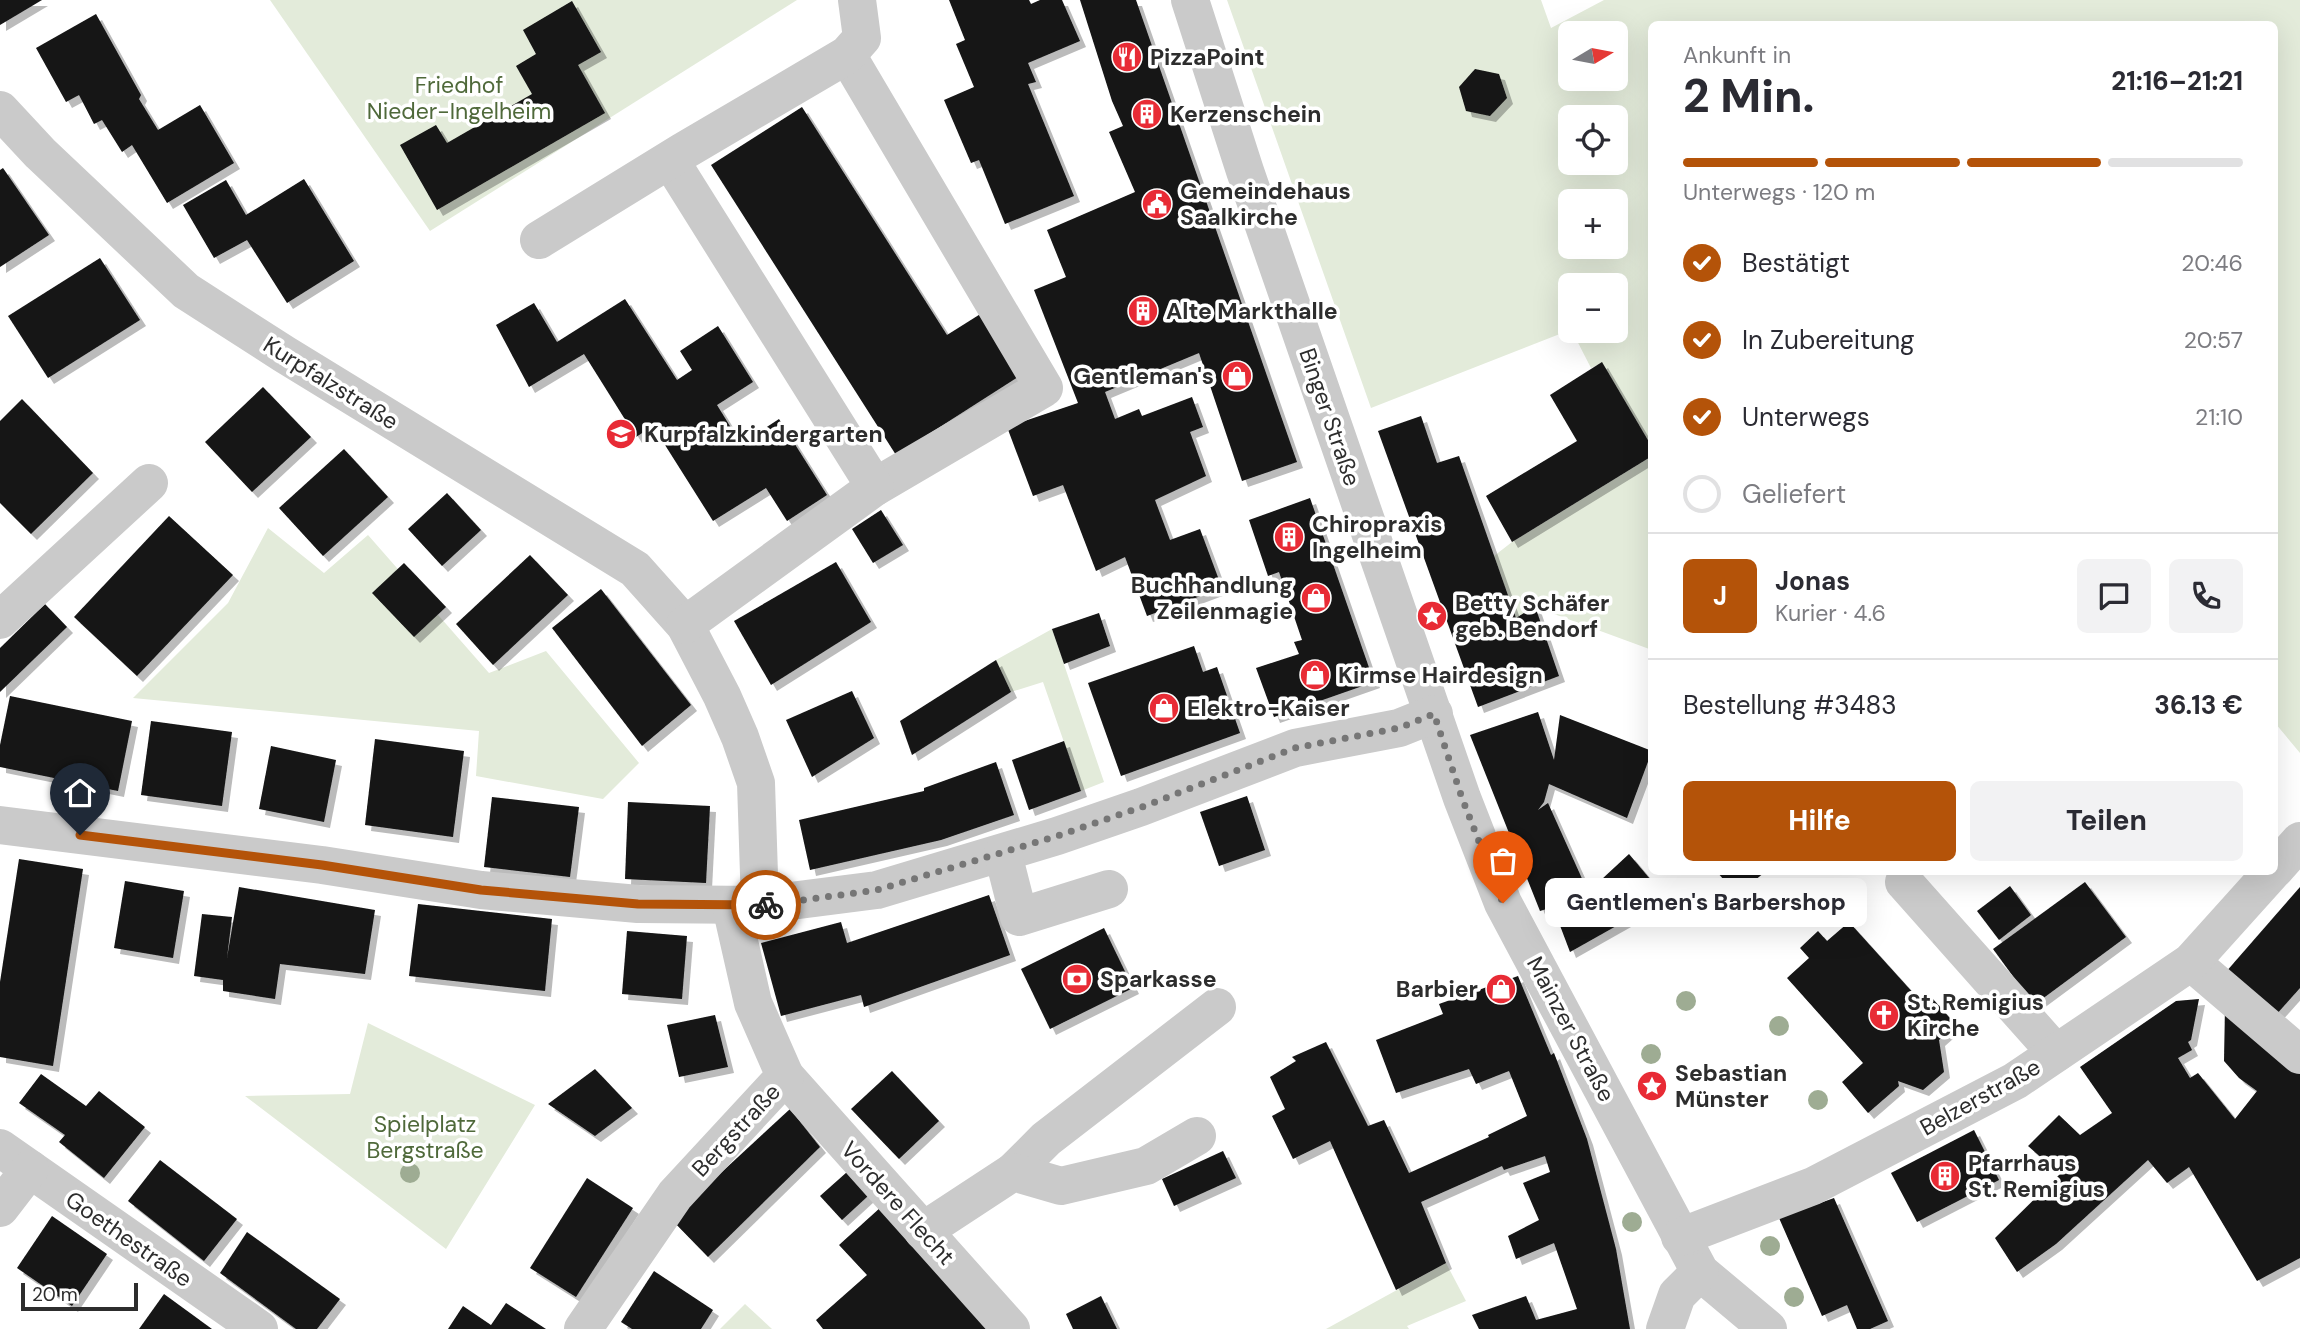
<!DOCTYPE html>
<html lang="de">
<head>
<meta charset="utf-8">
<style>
	body { margin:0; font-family:"DM Sans",sans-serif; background:#f2f2f3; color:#2b2b33; height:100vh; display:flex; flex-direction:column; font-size:26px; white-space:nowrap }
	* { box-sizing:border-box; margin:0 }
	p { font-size:23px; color:#7c7c81 }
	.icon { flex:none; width:38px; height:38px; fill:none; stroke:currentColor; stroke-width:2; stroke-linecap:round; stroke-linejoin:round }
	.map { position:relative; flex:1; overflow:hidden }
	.details { position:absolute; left:1648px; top:21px; width:630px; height:854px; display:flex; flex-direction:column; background:#fff; border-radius:10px; box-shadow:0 7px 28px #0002 }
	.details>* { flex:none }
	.needle { width:46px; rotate:80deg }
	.controls { position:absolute; left:1558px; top:21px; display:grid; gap:14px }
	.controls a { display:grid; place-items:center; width:70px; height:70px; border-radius:10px; background:#fff; box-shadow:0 7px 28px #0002; font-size:35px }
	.scale { position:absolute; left:21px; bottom:18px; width:117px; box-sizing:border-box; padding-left:7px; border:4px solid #2d2d2d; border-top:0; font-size:19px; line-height:24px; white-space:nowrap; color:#2d2d2d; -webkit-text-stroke:5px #fff; paint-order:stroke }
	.pin { position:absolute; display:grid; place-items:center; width:60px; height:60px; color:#fff; margin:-72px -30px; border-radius:50% 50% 50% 0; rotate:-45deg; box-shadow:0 0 7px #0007 }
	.pin .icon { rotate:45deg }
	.courier { position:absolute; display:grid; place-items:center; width:70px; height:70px; margin:-35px; border:5px solid #b45309; border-radius:50%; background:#fff; color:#222; box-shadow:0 2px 9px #0007 }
	.bubble { position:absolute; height:49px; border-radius:10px; background:#fff; box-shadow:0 7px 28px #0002; font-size:23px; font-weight:800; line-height:49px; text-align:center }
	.head em { font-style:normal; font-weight:800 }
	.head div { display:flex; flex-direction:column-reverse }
	.head { display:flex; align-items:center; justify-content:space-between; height:119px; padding:0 35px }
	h1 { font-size:46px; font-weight:800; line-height:52px }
	.bar { display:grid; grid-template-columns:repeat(4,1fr); gap:10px 7px; align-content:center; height:84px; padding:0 35px }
	.bar i { height:9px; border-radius:5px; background:#e1e1e2 }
	.bar .current { background:#b45309 }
	.bar p { grid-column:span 4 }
	.line { display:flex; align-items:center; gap:18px; padding:0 35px; border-top:2px solid #e1e1e2 }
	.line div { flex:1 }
	.round { display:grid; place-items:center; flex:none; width:74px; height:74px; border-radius:10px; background:#f2f2f3 }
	ol { padding:0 35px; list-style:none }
	li { display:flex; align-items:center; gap:21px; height:77px }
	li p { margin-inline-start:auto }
	li .icon { padding:7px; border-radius:50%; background:#b45309; color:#fff; stroke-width:4 }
	li:last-child { color:#7c7c81 }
	li i { width:38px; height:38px; border:4px solid #e1e1e2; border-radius:50% }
	.cta { display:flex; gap:14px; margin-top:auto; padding:14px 35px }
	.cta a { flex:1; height:80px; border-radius:10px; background:#b45309; color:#fff; font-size:28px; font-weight:800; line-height:80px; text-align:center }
	.cta a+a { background:#f2f2f3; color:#2b2b33 }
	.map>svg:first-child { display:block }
	.green { fill:#e3ebda; fill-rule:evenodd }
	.building { fill:#141414; filter:url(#shadow) }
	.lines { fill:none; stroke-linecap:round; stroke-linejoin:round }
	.minor { stroke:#cacaca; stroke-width:38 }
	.tree { fill:#9eac93 }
	.done { stroke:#767676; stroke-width:7; stroke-dasharray:0 12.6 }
	.route { stroke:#b45309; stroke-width:9 }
	.labels { text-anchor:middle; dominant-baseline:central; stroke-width:7; stroke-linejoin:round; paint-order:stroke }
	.poi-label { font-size:23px; font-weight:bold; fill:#2d2d2d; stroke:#fff; text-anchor:start }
	.park-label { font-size:23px; fill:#4f693a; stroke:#fff }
	.street-label { font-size:23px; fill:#2d2d2d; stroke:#fff }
</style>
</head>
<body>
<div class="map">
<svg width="2300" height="1329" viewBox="0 0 2300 1329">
	<defs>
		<filter id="shadow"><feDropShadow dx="6" dy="6" stdDeviation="0" flood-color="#0004"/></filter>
	</defs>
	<rect width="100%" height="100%" fill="#fff"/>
	<!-- green -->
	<g class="green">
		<path d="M270,0H797L430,231Z"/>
		<path d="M1227,0H1541L1551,28L1604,0H2300V753L2275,723V24H1652V447L1602,363L1591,368L1572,331H1615V285H1570V330L1371,408ZM1570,33H1615V79H1570ZM1570,117H1615V163H1570ZM1570,201H1615V247H1570Z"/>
		<path d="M1652,456V650L1535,607L1516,618L1494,556L1512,542Z"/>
		<path d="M268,528L324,573L368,535L489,673L546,651L639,763L603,799L476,776L479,731L133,698L228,603Z"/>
		<path d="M1052,629L1104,782L1081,791L1043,682L1011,692L996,660Z"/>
		<path d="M368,1023L535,1105L446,1249L245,1096L350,1094Z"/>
		<path d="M1446,1263L1466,1301L1407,1326L1409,1329H1326Z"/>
		<path d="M745,1304L772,1329H720Z"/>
	</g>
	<!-- building -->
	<g class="building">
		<path d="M0,0H42L0,25Z"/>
		<path d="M949,0H1029L1031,4L1040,0H1062L1080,41L1028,63L1036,82L1028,84L1074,196L1005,224L979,160L971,163L944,100L974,87L956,44L965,40Z"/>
		<path d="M1080,0H1136L1297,462L1242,481L1199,353L1105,392L1115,419L1139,409L1142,416L1192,397L1203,427L1190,432L1206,476L1155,500L1170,540L1200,529L1222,588L1147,616L1125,557L1096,571L1063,485L1033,496L1007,427L1078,403L1034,290L1066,277L1047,230L1135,192L1109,132L1123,126L1112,101Z"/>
		<path d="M572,1L601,52L578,65L605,113L437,210L400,145L436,125L447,143L532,94L516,66L536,54L523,30Z"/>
		<path d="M96,14L141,95L139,99L158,130L200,105L234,163L167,203L132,145L122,152L102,120L94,124L79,95L66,102L36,48Z"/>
		<path d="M1475,69L1499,74L1507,98L1490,116L1466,111L1459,87Z"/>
		<path d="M802,107L947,335L982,313L1021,375L896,455L711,165Z"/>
		<path d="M3,168L49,235L0,267V170Z"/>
		<path d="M304,179L354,261L287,303L247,240L214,258L183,205L226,180L246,215Z"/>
		<path d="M100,258L140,320L48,378L8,316Z"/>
		<path d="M625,299L677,380L692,370L680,351L718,326L753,382L717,405L741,444L779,419L827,495L787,521L766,488L713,521L653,426L636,437L584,354L529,387L496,325L534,303L557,342Z"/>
		<path d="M1602,362L1652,447V456L1512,542L1486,496L1577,441L1550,395Z"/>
		<path d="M263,387L311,437L252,492L205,442Z"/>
		<path d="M22,399L93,473L31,534L0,503V421Z"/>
		<path d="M1421,416L1437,463L1459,456L1516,618L1535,606L1559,676L1478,707L1378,431Z"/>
		<path d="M344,449L388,497L323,556L279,508Z"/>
		<path d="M447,493L481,530L442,566L408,529Z"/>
		<path d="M1310,498L1374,682L1274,717L1256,668L1299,654L1294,642L1302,640L1279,572L1268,576L1249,520Z"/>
		<path d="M881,510L903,545L873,563L852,529Z"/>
		<path d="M169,516L233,575L137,676L74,617Z"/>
		<path d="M530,555L568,595L493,665L456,624Z"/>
		<path d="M836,562L871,622L771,685L734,621Z"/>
		<path d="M404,563L446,607L414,637L372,593Z"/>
		<path d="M601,589L691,705L642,746L552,628Z"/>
		<path d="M45,604L67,627L0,692V648Z"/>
		<path d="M1099,613L1110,646L1064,664L1052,629Z"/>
		<path d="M1194,646L1203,672L1217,667L1240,733L1121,776L1088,683Z"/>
		<path d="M996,660L1011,692L912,755L900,721Z"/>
		<path d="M852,691L874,738L812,777L786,720Z"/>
		<path d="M10,696L132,721L118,791L0,767V745Z"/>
		<path d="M1538,712L1554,760L1560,715L1652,751L1627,818L1549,784L1544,802L1538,810L1548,803L1588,892L1629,854L1666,898L1570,952L1553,907L1540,911L1470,735Z"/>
		<path d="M151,721L232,732L222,806L141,795Z"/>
		<path d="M375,739L464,751L453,837L365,825Z"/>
		<path d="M1064,741L1081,791L1029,810L1012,760Z"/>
		<path d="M271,746L336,760L324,822L259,809Z"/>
		<path d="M996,762L1014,815L941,840L810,870L799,820L924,791V788Z"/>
		<path d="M1247,796L1265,850L1219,866L1200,812Z"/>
		<path d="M492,797L579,807L570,877L484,867Z"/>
		<path d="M628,802L710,806L706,883L625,879Z"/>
		<path d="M19,859L83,869L53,1066L0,1057V982Z"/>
		<path d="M1717,872H1765L1737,895Z"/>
		<path d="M125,881L184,891L173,958L114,948Z"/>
		<path d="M2085,882L2126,937L2034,1005L1993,949Z"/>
		<path d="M2010,886L2031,915L1999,940L1977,911Z"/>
		<path d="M239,887L375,910L365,974L280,964L275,999L223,991V980L194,976L202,914L232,917L227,958Z"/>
		<path d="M2300,887V988L2274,1017L2225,973Z"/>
		<path d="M989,895L1010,955L864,1007L861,995L781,1016L761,943L841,922L847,943Z"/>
		<path d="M418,904L552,919L545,991L409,976Z"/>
		<path d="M1849,922L1925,1006L1933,999L1956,1025L1939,1040L1944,1072L1923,1090L1898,1081L1899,1086L1868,1113L1842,1082L1863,1063L1787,978L1809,958L1800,948L1818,931L1827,941Z"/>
		<path d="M1104,928L1133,988L1050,1029L1021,969Z"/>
		<path d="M627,931L687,936L682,999L622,994Z"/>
		<path d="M1518,976L1551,1055L1554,1053L1587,1139L1616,1249L1630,1329H1479L1472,1315L1526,1296L1536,1320L1577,1309L1554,1243L1516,1259L1508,1236L1539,1220L1523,1183L1550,1172L1545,1156L1504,1170L1502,1166L1421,1202L1446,1263L1396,1290L1330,1141L1293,1159L1272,1116L1285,1109L1270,1077L1296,1061L1292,1057L1326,1042L1368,1126L1384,1120L1409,1173L1489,1137L1488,1135L1527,1116L1509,1071L1476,1084L1469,1069L1396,1093L1376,1040L1443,1014L1439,1004Z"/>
		<path d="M2199,999L2191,1040L2188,1042L2192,1050L2178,1058L2190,1078L2198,1073L2235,1119L2257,1091L2239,1078L2224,1061L2225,1007L2300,1067V1258L2257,1281L2189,1167L2167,1183L2148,1160L2056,1244L2017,1272L1995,1238L2060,1174L2028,1146L2059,1115L2080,1135L2112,1113L2080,1067L2176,1001Z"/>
		<path d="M715,1015L728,1067L679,1077L667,1025Z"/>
		<path d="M595,1069L632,1108L595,1136L548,1104Z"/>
		<path d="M892,1071L939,1121L899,1159L851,1109Z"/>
		<path d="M41,1074L86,1106L99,1091L145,1127L104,1178L59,1142L65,1135L19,1103Z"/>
		<path d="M790,1109L820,1147L708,1257L671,1219Z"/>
		<path d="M1974,1130L1999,1180L1917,1222L1891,1173Z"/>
		<path d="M1223,1151L1236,1178L1174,1206L1162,1179Z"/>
		<path d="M160,1160L237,1219L204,1261L128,1201Z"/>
		<path d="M847,1172L868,1196L842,1220L820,1196Z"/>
		<path d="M587,1178L633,1208L576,1297L530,1268Z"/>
		<path d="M1834,1198L1888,1321L1870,1329H1857L1847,1305L1822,1316L1779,1218Z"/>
		<path d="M881,1207L991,1329H823L816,1320L867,1275L839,1245Z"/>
		<path d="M52,1216L107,1254L72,1306L17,1268Z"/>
		<path d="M247,1232L340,1299L317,1329H296L220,1273Z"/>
		<path d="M654,1271L713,1310L701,1329H632L621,1322Z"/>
		<path d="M164,1294L212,1329H139Z"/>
		<path d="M1101,1296L1117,1329H1073L1066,1314Z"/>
		<path d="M506,1303L546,1329H448L463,1306L491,1325Z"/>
	</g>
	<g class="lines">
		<!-- minor -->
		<g class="minor">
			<path d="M1190,0L1245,171L1462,798L1503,903L1700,1272L1768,1329"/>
			<path d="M847,55L1044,388L875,487"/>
			<path d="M0,110L40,153L186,291L284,354L635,569L685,625L722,696L740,737L756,783L760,905"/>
			<path d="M670,160L875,487L685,625"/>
			<path d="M539,240L682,152L847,55L862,38L857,0"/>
			<path d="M0,620L149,483"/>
			<path d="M0,825L322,865L481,890L638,904L760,905L877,890L1057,836L1141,807L1295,748L1399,728L1434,714"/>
			<path d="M1003,854L1019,917L1109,889"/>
			<path d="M2275,869L2300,841"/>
			<path d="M1904,882L2056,1053"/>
			<path d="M2191,962L2300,1055"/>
			<path d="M785,1076L1011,1329"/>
			<path d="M0,1148L259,1329"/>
			<path d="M1013,1172L1046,1139L1217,1007"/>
			<path d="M0,1208L30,1169"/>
			<path d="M923,1231L1013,1172L1061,1186L1146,1166L1197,1136"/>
			<path d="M1680,1237L1813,1186L2015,1081L2191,962L2272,872"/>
			<path d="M583,1329L675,1195L785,1076L753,1003L731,906"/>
			<path d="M1665,1329L1677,1295L1700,1272"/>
		</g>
	</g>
	<!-- trees -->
	<g class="tree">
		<circle cx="1686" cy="1001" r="10"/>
		<circle cx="1779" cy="1026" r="10"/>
		<circle cx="1651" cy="1054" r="10"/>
		<circle cx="1818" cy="1100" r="10"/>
		<circle cx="410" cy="1173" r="10"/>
		<circle cx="1632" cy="1222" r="10"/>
		<circle cx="1770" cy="1246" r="10"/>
		<circle cx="1794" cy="1297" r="10"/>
	</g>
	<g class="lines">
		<!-- done -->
		<path class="done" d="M766,905L877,890L1057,836L1142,807L1295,748L1399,728L1434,714L1462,798L1503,903"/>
		<!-- route -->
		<path class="route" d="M80,835L322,865L481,890L638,904L766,905"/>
	</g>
	<!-- icons -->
	<defs>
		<g id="restaurant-disc" transform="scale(1.575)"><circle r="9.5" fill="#e82b35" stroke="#fff"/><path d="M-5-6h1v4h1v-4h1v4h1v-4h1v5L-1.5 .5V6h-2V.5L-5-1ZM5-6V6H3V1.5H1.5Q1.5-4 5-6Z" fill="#fff"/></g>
		<g id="building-disc" transform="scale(1.575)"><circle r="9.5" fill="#e82b35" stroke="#fff"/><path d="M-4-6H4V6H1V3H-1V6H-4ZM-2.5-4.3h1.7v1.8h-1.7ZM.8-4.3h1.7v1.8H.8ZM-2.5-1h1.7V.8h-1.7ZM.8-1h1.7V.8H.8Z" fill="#fff"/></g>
		<g id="civic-disc" transform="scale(1.575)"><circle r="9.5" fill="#e82b35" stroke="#fff"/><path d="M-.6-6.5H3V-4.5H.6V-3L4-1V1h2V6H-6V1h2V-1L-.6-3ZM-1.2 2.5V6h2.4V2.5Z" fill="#fff"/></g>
		<g id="shop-disc" transform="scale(1.575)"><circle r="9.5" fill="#e82b35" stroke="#fff"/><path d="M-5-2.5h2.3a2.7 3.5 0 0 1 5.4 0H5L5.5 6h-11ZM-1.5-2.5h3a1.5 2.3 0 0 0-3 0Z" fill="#fff"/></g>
		<g id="school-disc" transform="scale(1.575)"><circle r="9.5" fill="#e82b35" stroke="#fff"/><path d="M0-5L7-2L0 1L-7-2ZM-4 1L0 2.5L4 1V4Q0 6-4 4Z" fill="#fff"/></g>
		<g id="sight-disc" transform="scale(1.575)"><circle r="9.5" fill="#e82b35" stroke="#fff"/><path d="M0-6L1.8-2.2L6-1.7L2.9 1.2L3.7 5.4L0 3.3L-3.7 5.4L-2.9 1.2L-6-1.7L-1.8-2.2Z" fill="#fff"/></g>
		<g id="bank-disc" transform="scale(1.575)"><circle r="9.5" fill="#e82b35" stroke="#fff"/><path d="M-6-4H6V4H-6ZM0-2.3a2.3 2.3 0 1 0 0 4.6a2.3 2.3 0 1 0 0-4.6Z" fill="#fff"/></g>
		<g id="church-disc" transform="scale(1.575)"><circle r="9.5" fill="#e82b35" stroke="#fff"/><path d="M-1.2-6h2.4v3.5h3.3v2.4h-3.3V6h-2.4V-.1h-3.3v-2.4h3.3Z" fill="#fff"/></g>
	</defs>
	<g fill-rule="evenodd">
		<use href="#restaurant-disc" x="1127" y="57"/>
		<use href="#building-disc" x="1147" y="114"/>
		<use href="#civic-disc" x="1157" y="204"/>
		<use href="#building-disc" x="1143" y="311"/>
		<use href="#shop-disc" x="1237" y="376"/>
		<use href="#school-disc" x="621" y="434"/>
		<use href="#building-disc" x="1289" y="537"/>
		<use href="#shop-disc" x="1316" y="598"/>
		<use href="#sight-disc" x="1432" y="616"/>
		<use href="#shop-disc" x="1315" y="675"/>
		<use href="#shop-disc" x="1164" y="708"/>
		<use href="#bank-disc" x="1077" y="979"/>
		<use href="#shop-disc" x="1501" y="989"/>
		<use href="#church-disc" x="1884" y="1015"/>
		<use href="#sight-disc" x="1652" y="1086"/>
		<use href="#building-disc" x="1945" y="1176"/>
	</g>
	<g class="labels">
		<!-- poi labels -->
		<g class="poi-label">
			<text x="1150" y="57">PizzaPoint</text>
			<text x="1170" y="114">Kerzenschein</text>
			<text x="1180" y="191">Gemeindehaus<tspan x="1180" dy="26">Saalkirche</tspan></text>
			<text x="1166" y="311">Alte Markthalle</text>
			<text x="1214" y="376" text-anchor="end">Gentleman's</text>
			<text x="644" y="434">Kurpfalzkindergarten</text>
			<text x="1312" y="524">Chiropraxis<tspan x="1312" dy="26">Ingelheim</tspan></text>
			<text x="1293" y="585" text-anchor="end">Buchhandlung<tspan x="1293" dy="26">Zeilenmagie</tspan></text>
			<text x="1455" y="603">Betty Schäfer<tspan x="1455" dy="26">geb. Bendorf</tspan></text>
			<text x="1338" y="675">Kirmse Hairdesign</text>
			<text x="1187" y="708">Elektro-Kaiser</text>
			<text x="1100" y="979">Sparkasse</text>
			<text x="1478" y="989" text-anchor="end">Barbier</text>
			<text x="1907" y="1002">St. Remigius<tspan x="1907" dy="26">Kirche</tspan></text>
			<text x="1675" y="1073">Sebastian<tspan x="1675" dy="26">Münster</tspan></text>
			<text x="1968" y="1163">Pfarrhaus<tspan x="1968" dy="26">St. Remigius</tspan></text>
		</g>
		<!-- park labels -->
		<g class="park-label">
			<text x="459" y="85">Friedhof<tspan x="459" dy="26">Nieder-Ingelheim</tspan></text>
			<text x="425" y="1124">Spielplatz<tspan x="425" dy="26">Bergstraße</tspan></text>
		</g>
		<!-- street labels -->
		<g class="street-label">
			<text transform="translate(331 383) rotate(32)">Kurpfalzstraße</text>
			<text transform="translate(1330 417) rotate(71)">Binger Straße</text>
			<text transform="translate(1571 1029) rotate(62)">Mainzer Straße</text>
			<text transform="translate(1980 1097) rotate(-29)">Belzerstraße</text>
			<text transform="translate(736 1130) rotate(-47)">Bergstraße</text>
			<text transform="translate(898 1203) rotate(48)">Vordere Flecht</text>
			<text transform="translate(129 1239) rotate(35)">Goethestraße</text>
		</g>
	</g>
</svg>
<div class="controls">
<a><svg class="needle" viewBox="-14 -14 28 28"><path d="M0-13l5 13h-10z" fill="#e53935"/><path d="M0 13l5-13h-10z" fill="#7c7c81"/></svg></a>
<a><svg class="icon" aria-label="locate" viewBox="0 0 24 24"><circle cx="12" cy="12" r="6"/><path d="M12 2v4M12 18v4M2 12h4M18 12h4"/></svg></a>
<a>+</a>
<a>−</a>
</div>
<div class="scale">20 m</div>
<div class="pin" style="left:1503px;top:903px;background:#ea580c"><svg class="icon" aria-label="bag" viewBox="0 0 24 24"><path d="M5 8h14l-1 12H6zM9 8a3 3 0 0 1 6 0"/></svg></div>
<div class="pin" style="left:80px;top:835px;background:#1f2937"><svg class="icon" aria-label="home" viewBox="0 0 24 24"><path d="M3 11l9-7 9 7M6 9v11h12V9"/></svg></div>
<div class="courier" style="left:766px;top:905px"><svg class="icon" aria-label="bike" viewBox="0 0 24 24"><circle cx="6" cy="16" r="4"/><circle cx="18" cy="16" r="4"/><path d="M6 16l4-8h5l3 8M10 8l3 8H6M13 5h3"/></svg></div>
<div class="bubble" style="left:1545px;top:878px;width:322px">Gentlemen's Barbershop</div>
<section class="details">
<div class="head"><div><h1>2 Min.</h1><p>Ankunft in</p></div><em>21:16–21:21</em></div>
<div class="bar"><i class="current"></i><i class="current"></i><i class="current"></i><i></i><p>Unterwegs · 120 m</p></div>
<ol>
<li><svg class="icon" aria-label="check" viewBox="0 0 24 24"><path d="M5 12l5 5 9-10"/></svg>Bestätigt<p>20:46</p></li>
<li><svg class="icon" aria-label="check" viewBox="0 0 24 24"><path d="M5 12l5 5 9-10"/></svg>In Zubereitung<p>20:57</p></li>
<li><svg class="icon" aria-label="check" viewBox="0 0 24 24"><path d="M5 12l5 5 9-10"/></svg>Unterwegs<p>21:10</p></li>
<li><i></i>Geliefert</li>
</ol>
<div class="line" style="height:126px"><b class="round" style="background:#b45309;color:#fff">J</b><div><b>Jonas</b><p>Kurier · 4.6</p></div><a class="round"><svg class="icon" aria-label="chat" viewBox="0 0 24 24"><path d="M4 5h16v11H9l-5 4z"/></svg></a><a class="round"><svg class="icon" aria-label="phone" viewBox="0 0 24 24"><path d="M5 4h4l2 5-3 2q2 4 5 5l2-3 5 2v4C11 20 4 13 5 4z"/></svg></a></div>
<div class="line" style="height:91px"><div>Bestellung #3483</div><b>36.13 €</b></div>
<div class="cta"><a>Hilfe</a><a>Teilen</a></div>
</section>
</div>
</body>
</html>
